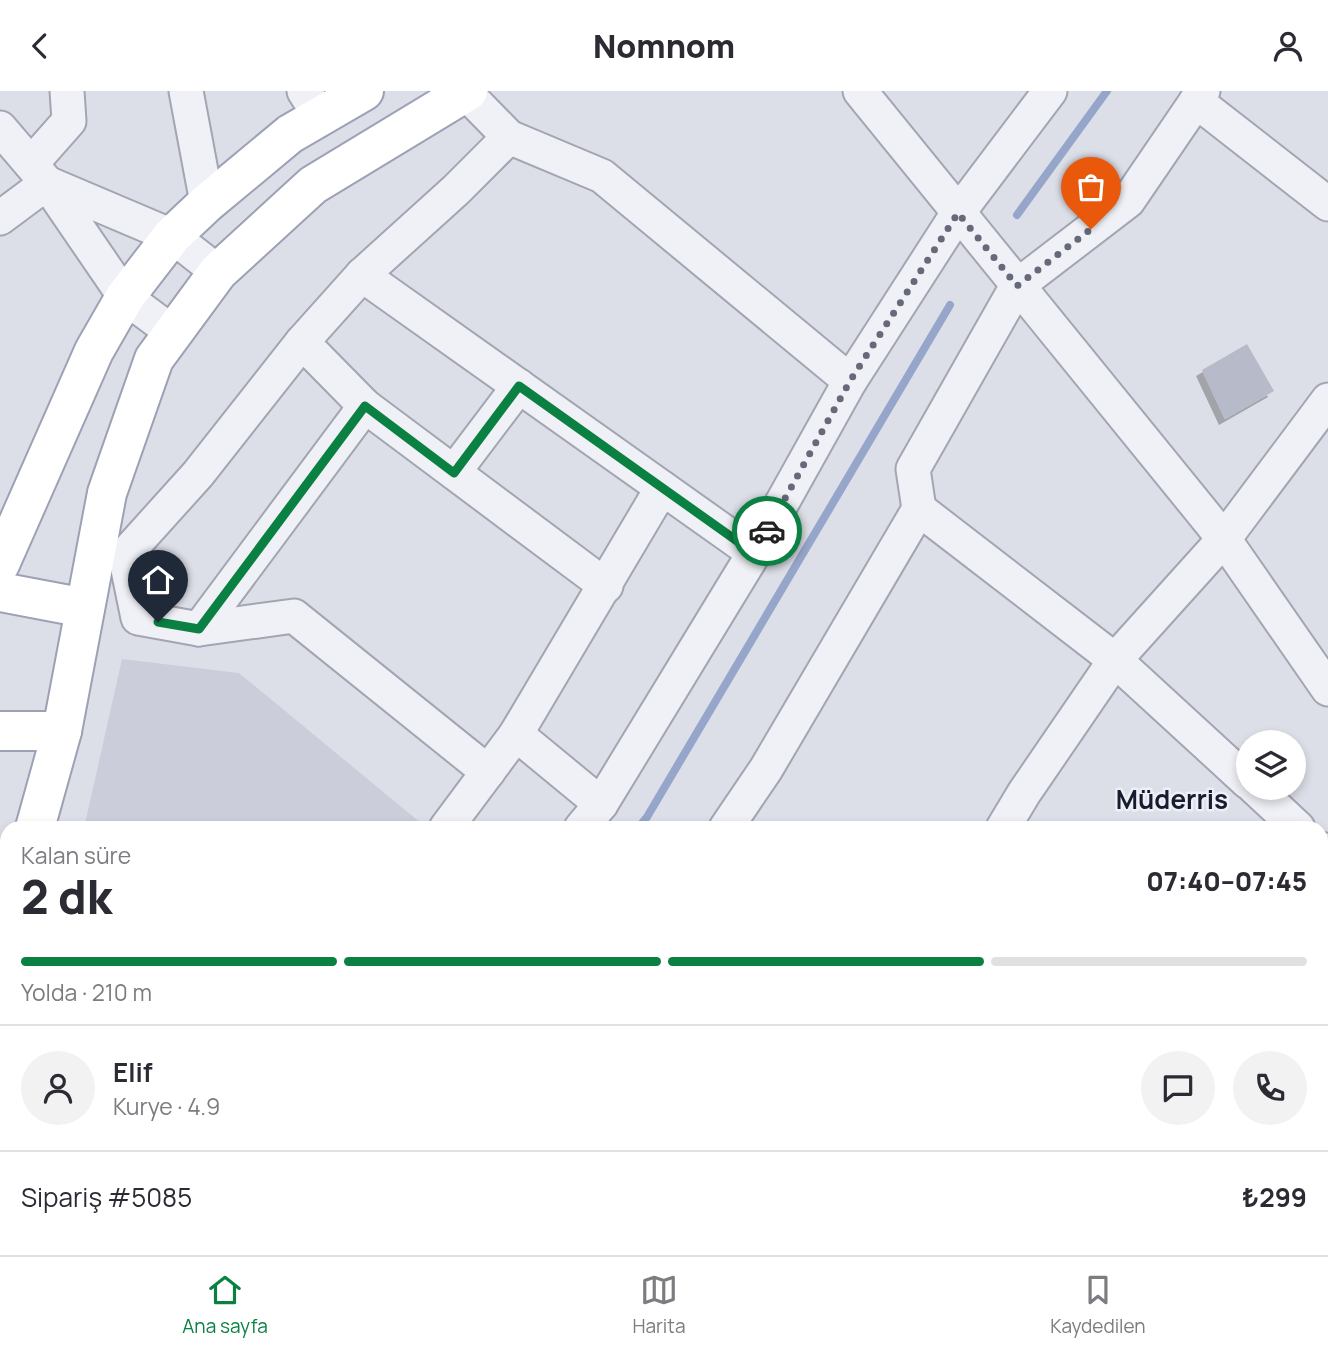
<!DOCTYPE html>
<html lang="tr">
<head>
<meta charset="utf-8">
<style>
	body { margin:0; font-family:Manrope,sans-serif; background:#f2f2f3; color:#2b2b33; height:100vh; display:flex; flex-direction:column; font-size:26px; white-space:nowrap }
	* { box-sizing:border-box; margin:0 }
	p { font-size:23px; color:#7c7c81 }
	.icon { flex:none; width:38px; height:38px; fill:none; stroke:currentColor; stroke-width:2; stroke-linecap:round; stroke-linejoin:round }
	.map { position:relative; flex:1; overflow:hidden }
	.details { position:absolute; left:0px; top:730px; width:1328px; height:436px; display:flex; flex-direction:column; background:#fff; border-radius:21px 21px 0 0; box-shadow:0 4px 10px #0003 }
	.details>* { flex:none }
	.fabs { position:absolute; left:1236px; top:639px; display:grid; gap:14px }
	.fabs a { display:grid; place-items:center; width:70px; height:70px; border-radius:50%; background:#fff; box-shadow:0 4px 10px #0003; font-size:35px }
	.pin { position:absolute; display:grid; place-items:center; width:60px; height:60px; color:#fff; margin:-72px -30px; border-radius:50% 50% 50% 0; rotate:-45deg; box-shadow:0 0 7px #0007 }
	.pin .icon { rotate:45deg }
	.courier { position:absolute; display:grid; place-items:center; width:70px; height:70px; margin:-35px; border:5px solid #0b8043; border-radius:50%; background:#fff; color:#222; box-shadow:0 2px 9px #0007 }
	.overview em { font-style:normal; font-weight:800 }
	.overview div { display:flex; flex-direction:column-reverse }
	.overview { display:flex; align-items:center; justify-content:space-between; height:119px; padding:0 21px }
	h1 { font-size:46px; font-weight:800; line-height:52px }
	.bar { display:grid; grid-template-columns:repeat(4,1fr); gap:10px 7px; align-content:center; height:84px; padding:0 21px }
	.bar i { height:9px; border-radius:5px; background:#e1e1e2 }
	.bar .on { background:#0b8043 }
	.bar p { grid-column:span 4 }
	.line { display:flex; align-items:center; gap:18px; padding:0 21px; border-top:2px solid #e1e1e2 }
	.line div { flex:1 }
	.round { display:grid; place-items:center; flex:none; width:74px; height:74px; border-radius:37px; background:#f2f2f3 }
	header { display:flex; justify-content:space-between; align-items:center; height:91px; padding:0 21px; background:#fff; font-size:32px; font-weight:800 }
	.tab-bar { display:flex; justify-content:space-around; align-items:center; height:98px; border-top:2px solid #e1e1e2; background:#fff; font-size:19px; color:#7c7c81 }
	.tab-bar a { display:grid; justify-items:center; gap:4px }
	.tab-bar .on { color:#0b8043 }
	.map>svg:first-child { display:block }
	.built { fill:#cbceda }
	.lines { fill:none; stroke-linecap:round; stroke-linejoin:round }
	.stream { stroke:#96a6ca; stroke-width:8 }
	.building { fill:#b7bac8; filter:url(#shadow) }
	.minor-casing { stroke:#a2a5b2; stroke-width:37 }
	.major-casing { stroke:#9ca1b4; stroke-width:42 }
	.minor { stroke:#f0f1f6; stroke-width:33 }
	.major { stroke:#fff; stroke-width:38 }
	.done { stroke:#66697a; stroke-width:7; stroke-dasharray:0 12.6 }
	.route { stroke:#0b8043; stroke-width:9 }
	.labels { text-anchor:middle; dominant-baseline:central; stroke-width:5; stroke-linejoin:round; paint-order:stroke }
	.district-label { font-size:26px; font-weight:bold; fill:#181c30; stroke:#edeff6 }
</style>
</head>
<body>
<header><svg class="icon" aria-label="back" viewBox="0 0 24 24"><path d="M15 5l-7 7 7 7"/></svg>Nomnom<svg class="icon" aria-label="person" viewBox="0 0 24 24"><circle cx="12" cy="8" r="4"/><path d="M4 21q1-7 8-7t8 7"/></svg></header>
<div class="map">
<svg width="1328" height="1164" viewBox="0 0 1328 1164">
	<defs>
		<filter id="shadow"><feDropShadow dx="-6" dy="6" stdDeviation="0" flood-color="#0004"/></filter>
	</defs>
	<rect width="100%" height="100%" fill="#dddfe8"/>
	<!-- built -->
	<path class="built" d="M122,568L239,582L427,737H84Z"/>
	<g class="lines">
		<!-- stream -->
		<g class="stream">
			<path d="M1017,124L1107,0"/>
			<path d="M638,737L647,726L950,214"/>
			<path d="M277,1164L283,1158"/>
		</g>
	</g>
	<!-- building -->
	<path class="building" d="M1247,253L1274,300L1225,328L1202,279Z"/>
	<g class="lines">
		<!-- minor casing -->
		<g class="minor-casing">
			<g id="minor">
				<path d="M186,0L207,112"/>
				<path d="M304,0L320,25"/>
				<path d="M860,0L1224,448L1328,598"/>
				<path d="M466,2L509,46L602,85L850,290"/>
				<path d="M1196,10L1328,113"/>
				<path d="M0,37L47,92L0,127"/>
				<path d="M31,73L69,30L67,0"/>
				<path d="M362,184L754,462"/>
				<path d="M172,241L125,206L47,92L172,145L218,181"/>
				<path d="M302,251L365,315L606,495"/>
				<path d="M454,381L519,295"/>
				<path d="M919,418L1115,569L1248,691"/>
				<path d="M199,538L365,315"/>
				<path d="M516,643L601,713"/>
				<path d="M488,681L294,525L199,538L138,527L125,464L198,383L302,251L362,184L456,99L509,46"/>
				<path d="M1254,696L1298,737"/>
				<path d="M446,737L516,643L662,397"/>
				<path d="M581,737L601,713L754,462L850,290L958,122L1050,0"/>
				<path d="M726,737L766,678L919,418L913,378L1017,195L1128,110L1203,0"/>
				<path d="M1003,737L1024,702L1115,569L1224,448L1328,309"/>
				<path d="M1321,758L1328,764"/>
				<path d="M1321,932L1328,926"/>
				<path d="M1321,1044L1328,1051"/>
				<path d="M0,1121L7,1127"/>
				<path d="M49,1158L57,1164"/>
				<path d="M211,1164L219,1158"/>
				<path d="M486,1164L490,1158"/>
				<path d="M762,1164L765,1158"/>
				<path d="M831,1164L834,1158"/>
				<path d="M1102,1164L1108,1158"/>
				<path d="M1325,1164L1328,1161"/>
			</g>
		</g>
		<!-- major casing -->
		<g class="major-casing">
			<g id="major">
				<path d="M0,473L94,260L125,206L172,145L207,112L290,43L364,0"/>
				<path d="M0,501L85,517"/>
				<path d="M0,640H62"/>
				<path d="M35,737L62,640L107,402L154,268L218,181L313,94L468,0"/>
				<path d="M0,864L7,838"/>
			</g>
		</g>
		<!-- minor -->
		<use href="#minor" class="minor"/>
		<!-- major -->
		<use href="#major" class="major"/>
	</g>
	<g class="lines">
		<!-- done -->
		<path class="done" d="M767,440L850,290L958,122L1017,195L1091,138"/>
		<!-- route -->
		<path class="route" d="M158,531L199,538L365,315L454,382L519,295L754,462L767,440"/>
	</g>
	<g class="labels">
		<!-- district labels -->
		<g class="district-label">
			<text x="1172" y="708">Müderris</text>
		</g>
	</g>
</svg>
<div class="fabs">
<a><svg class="icon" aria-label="layers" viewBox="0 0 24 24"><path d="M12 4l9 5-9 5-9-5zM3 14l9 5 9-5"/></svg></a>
</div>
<div class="pin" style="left:1091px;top:138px;background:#ea580c"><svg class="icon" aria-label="bag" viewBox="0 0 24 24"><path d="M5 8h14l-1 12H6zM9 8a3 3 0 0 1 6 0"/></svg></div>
<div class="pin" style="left:158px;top:531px;background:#1f2937"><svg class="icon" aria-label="home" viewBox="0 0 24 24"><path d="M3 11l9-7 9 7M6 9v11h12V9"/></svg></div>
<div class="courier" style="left:767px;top:440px"><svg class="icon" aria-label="car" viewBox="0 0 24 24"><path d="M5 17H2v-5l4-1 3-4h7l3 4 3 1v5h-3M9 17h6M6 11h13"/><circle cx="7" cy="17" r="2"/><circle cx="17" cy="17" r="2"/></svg></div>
<section class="details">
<div class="overview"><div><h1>2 dk</h1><p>Kalan süre</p></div><em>07:40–07:45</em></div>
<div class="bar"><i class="on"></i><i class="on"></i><i class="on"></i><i></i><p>Yolda · 210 m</p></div>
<div class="line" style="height:126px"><a class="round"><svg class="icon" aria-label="person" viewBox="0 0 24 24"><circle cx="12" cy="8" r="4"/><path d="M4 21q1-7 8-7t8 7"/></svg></a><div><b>Elif</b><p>Kurye · 4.9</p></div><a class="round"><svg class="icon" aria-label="chat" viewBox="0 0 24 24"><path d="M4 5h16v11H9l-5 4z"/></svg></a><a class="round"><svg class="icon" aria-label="phone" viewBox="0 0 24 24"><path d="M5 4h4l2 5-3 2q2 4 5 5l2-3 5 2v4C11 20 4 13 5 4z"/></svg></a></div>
<div class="line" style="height:91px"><div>Sipariş #5085</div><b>₺299</b></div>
</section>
</div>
<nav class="tab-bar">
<a class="on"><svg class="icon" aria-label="home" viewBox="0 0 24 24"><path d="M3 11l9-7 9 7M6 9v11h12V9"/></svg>Ana sayfa</a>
<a><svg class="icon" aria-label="map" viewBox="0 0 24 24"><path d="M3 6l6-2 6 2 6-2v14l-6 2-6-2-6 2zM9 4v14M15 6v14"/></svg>Harita</a>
<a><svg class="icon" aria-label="saved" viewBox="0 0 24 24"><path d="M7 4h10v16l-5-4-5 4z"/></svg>Kaydedilen</a>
</nav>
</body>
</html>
